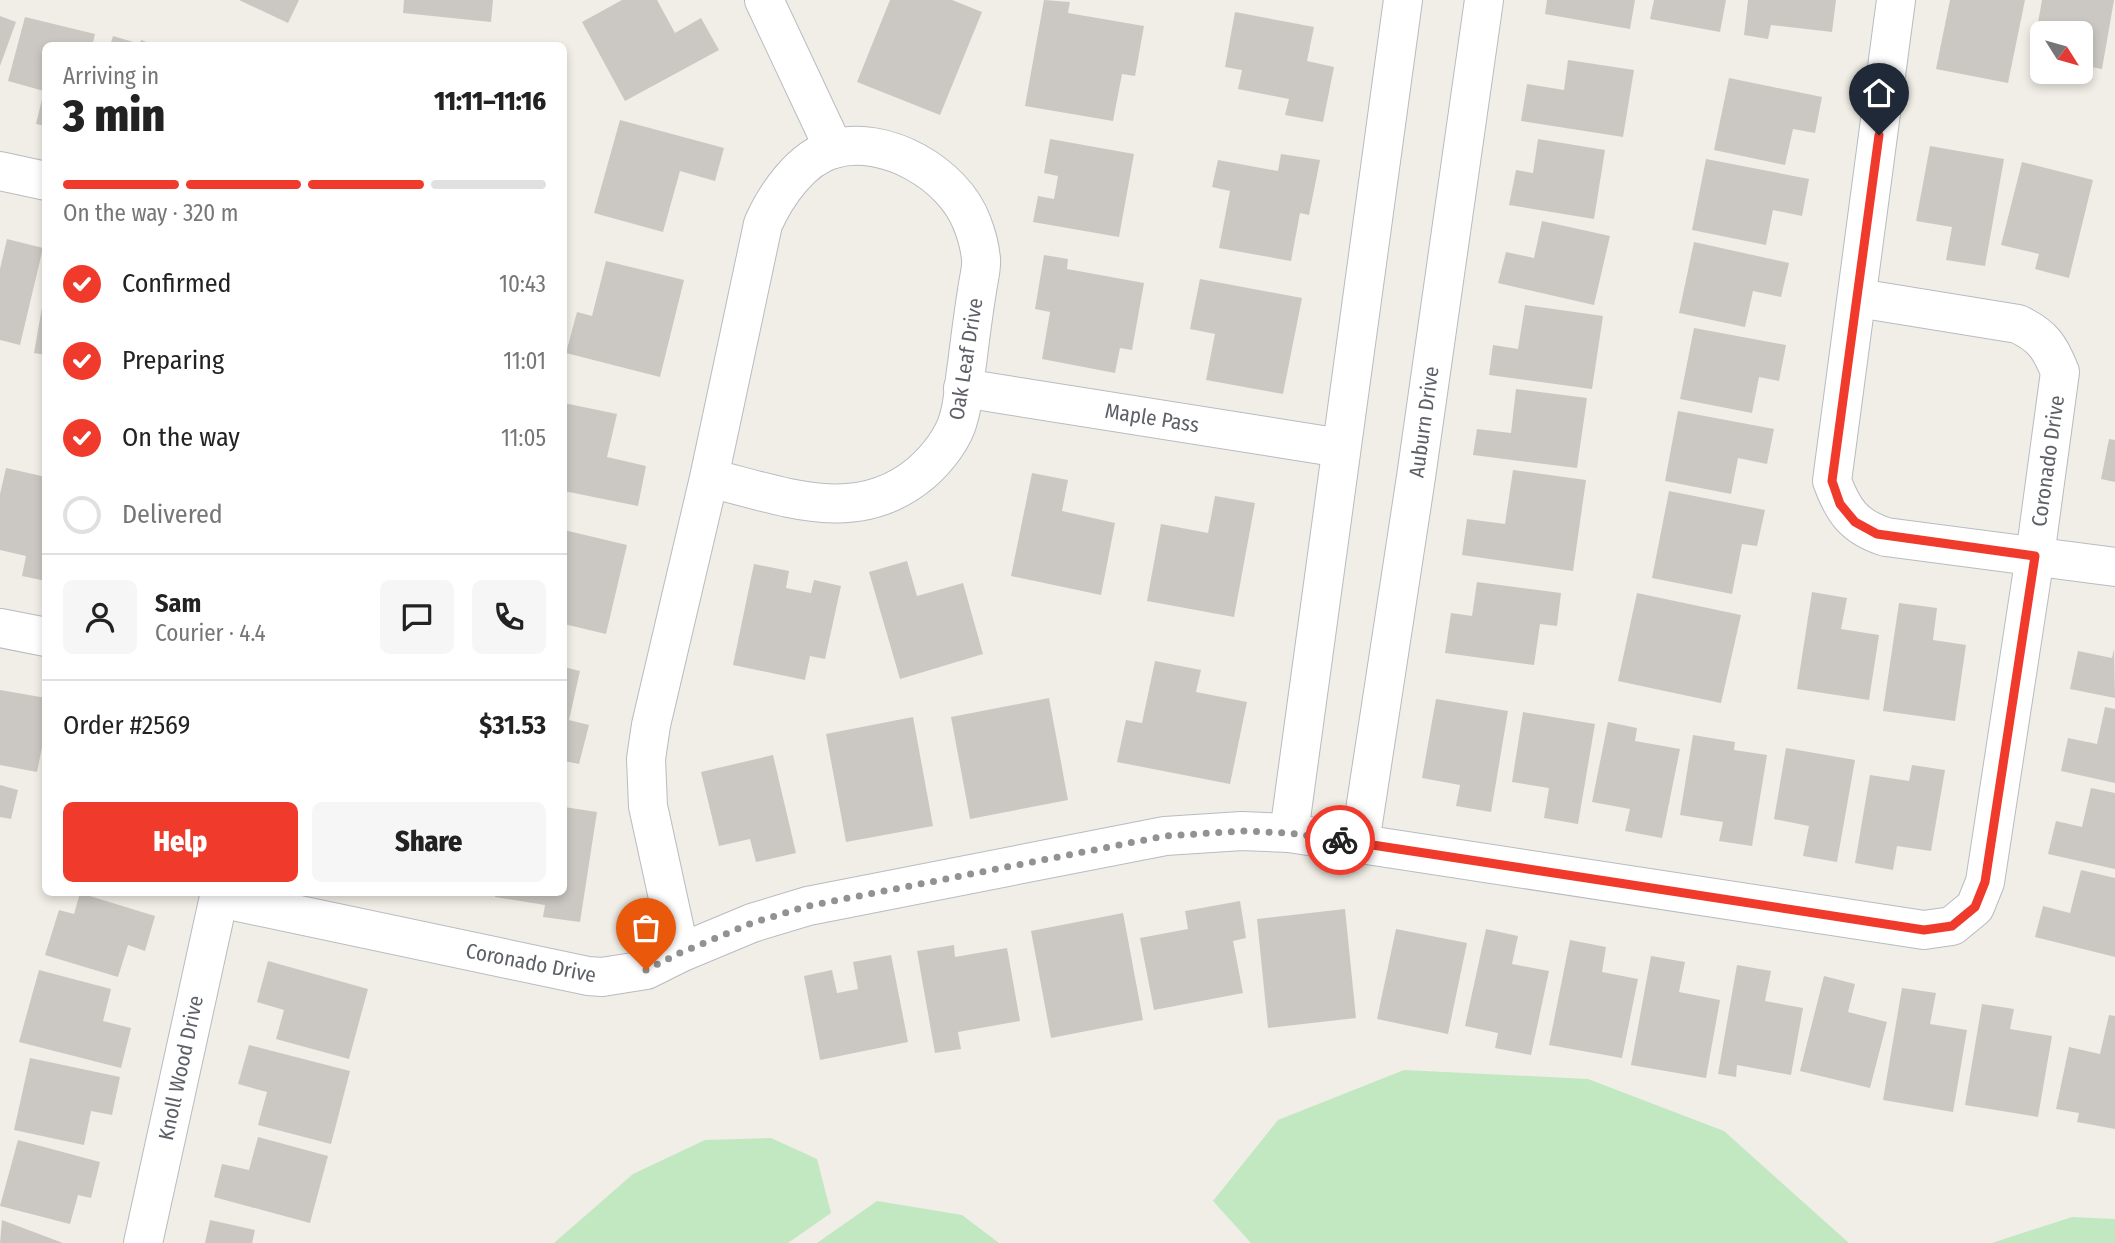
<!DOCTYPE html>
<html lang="en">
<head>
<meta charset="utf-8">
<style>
	body { margin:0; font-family:"Fira Sans Condensed",sans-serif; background:#f6f6f6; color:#222; height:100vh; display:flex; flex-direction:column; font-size:26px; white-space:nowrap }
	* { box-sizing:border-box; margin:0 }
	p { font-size:23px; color:#767676 }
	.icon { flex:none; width:38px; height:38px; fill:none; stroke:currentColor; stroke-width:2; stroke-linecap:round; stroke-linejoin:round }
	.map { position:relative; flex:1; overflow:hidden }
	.details { position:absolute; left:42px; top:42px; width:525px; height:854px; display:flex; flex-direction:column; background:#fff; border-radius:10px; box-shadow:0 4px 10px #0003 }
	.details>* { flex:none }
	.needle { width:46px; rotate:127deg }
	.fabs { position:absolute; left:2030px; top:21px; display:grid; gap:14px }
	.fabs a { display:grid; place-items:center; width:63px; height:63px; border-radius:10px; background:#fff; box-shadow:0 4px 10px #0003; font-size:35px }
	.pin { position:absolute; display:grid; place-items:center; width:60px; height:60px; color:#fff; margin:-72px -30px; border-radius:50% 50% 50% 0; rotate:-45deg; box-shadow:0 0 7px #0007 }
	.pin .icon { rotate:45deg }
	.courier { position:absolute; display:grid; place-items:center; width:70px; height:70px; margin:-35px; border:5px solid #f03b2c; border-radius:50%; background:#fff; color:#222; box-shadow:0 2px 9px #0007 }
	.summary em { font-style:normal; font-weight:800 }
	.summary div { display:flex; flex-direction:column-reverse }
	.summary { display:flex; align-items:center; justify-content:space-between; height:119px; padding:0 21px }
	h1 { font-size:46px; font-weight:800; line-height:52px }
	.bar { display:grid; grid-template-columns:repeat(4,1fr); gap:10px 7px; align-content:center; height:84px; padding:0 21px }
	.bar i { height:9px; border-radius:5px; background:#e0e0e0 }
	.bar .current { background:#f03b2c }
	.bar p { grid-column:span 4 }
	.line { display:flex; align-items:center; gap:18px; padding:0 21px; border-top:2px solid #e0e0e0 }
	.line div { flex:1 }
	.round { display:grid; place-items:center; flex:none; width:74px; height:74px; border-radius:10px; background:#f6f6f6 }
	ol { padding:0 21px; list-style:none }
	li { display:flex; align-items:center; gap:21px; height:77px }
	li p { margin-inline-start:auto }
	li .icon { padding:7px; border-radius:50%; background:#f03b2c; color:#fff; stroke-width:4 }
	li:last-child { color:#767676 }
	li i { width:38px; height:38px; border:4px solid #e0e0e0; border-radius:50% }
	.button { display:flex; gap:14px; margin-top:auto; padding:14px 21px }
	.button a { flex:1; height:80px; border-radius:10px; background:#f03b2c; color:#fff; font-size:28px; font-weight:800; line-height:80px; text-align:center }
	.button a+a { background:#f6f6f6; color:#222 }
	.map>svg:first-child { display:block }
	.green { fill:#c2e8c2 }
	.building { fill:#cbc8c3 }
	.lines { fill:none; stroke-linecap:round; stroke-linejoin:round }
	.minor-casing { stroke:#b8bbc0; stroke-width:40 }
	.minor { stroke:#fff; stroke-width:38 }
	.done { stroke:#909293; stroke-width:7; stroke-dasharray:0 12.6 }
	.route { stroke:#f03b2c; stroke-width:9 }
	.labels { text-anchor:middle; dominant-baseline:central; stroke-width:7; stroke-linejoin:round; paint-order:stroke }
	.street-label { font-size:21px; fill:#5d6167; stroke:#fff }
</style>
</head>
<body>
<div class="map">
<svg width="2115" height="1243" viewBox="0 0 2115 1243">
	<rect width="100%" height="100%" fill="#f0eee6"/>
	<!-- green -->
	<g class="green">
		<path d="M1404,1070L1588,1079L1724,1131L1849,1243H1251L1213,1201L1278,1120Z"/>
		<path d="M771,1138L817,1159L831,1213L788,1243H554L633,1174L705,1140Z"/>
		<path d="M877,1201L962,1215L999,1243H817Z"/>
		<path d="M2072,1217L2115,1219V1243H1992Z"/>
	</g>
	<!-- building -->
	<g class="building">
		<path d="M239,0H299L288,23Z"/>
		<path d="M404,0H493L491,22L403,13Z"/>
		<path d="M622,0H657L675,33L701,18L719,50L625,101L582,22Z"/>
		<path d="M890,0H952L982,12L940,115L857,82Z"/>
		<path d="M1044,0L1070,2L1068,13L1144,26L1135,76L1122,74L1113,121L1025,106Z"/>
		<path d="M1547,0H1635L1630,29L1545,14Z"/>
		<path d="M1654,0H1726L1720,32L1650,19Z"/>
		<path d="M1748,0H1836L1832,32L1771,25L1768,39L1744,35Z"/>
		<path d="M1950,0H2025L2008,83L1936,69Z"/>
		<path d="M2042,0H2114L2102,69L2081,65V33H2042V59L2032,57Z"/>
		<path d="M1235,12L1314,27L1307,61L1334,67L1323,122L1285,115L1289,99L1238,89L1242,70L1225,67Z"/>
		<path d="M0,16L16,22L0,66Z"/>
		<path d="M25,17L95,34L92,46H46V126L36,124L44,91L8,81Z"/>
		<path d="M113,36L140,44L141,40L158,46H110Z"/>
		<path d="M1568,60L1634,70L1623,137L1521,121L1527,84L1564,90Z"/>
		<path d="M1729,78L1822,97L1815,133L1793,129L1785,165L1714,150Z"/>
		<path d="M620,120L724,148L715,181L680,171L663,232L594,213Z"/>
		<path d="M1050,139L1134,154L1119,237L1033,222L1038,196L1054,199L1058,176L1044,173Z"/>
		<path d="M1538,139L1605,150L1594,219L1509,205L1516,170L1533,173Z"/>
		<path d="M1930,146L2004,159L1985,266L1946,260L1952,227L1916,221Z"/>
		<path d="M1281,154L1320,160L1309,215L1300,213L1291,261L1219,248L1230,191L1212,187L1218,160L1278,171Z"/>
		<path d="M1706,159L1809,179L1802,216L1773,210L1766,245L1692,230Z"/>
		<path d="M2022,162L2093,180L2069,278L2035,269L2039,254L2001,245Z"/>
		<path d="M1542,221L1610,236L1594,305L1498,283L1506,252L1534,258Z"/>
		<path d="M7,239L43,248L20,345L0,340V269Z"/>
		<path d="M1694,242L1789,263L1781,297L1753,291L1745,327L1679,313Z"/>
		<path d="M1044,255L1068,259L1067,269L1144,283L1132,350L1120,348L1115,373L1042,359L1050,312L1035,309Z"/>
		<path d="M606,261L684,280L660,377L566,353L577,312L592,316Z"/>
		<path d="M1200,279L1302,298L1283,394L1206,380L1215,334L1190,329Z"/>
		<path d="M44,296H46V355L34,353Z"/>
		<path d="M1525,305L1603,316L1592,389L1489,375L1493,345L1518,349Z"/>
		<path d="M1694,328L1786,345L1779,381L1759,377L1752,413L1680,399Z"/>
		<path d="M1516,389L1587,398L1577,468L1473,455L1477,429L1511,433Z"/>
		<path d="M564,403L617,414L607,457L646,466L638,506L564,491Z"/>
		<path d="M1678,411L1774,429L1767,464L1738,458L1731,494L1665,481Z"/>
		<path d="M2109,439L2115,440V482L2101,479Z"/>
		<path d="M6,468L46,477V581L22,576L26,556L0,550V494Z"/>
		<path d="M1513,470L1586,480L1573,571L1462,555L1467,519L1505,524Z"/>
		<path d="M1032,473L1068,480L1062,511L1115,523L1101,595L1011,576Z"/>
		<path d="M1669,491L1765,510L1757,546L1742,544L1732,594L1652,578Z"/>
		<path d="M1215,496L1255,503L1234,617L1147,601L1161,524L1208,533Z"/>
		<path d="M564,530L627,545L606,634L564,624Z"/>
		<path d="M907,561L917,596L963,583L983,654L900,679L869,572Z"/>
		<path d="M754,564L789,571L786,588L811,593L814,580L841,586L825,659L810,656L805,680L733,665Z"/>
		<path d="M1477,582L1561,593L1557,626L1540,624L1534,665L1445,653L1451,613L1472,616Z"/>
		<path d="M1812,592L1847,598L1841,629L1879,635L1869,700L1797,689Z"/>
		<path d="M1637,593L1741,615L1721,703L1618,681Z"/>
		<path d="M1899,603L1937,608L1933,640L1966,645L1955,721L1883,711Z"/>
		<path d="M2114,649L2115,698L2070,689L2078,651L2112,658Z"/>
		<path d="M1155,661L1201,670L1196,692L1247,702L1230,784L1117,762L1126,720L1142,723Z"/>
		<path d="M564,667L580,671L569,720L589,725L579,764L564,761Z"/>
		<path d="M0,690L46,698V728L37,772L0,765Z"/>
		<path d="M1049,698L1068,800L970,819L951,717Z"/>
		<path d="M1436,699L1508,711L1491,812L1456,806L1460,785L1422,778Z"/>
		<path d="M2105,707L2115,709V783L2061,771L2068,738L2097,744Z"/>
		<path d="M1523,712L1595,724L1578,824L1544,818L1549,788L1512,782Z"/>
		<path d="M913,717L933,826L846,842L826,734Z"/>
		<path d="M1608,722L1637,728L1635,741L1680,749L1662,838L1625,831L1630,809L1592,802Z"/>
		<path d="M1693,735L1735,742L1734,750L1767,755L1752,846L1719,841L1723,822L1680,815Z"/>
		<path d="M1786,748L1855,760L1837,862L1803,856L1809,826L1774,819Z"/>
		<path d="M773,755L796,853L756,862L750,839L719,846L701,772Z"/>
		<path d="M1912,765L1945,770L1931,851L1897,846L1893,870L1855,863L1870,775L1909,781Z"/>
		<path d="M0,785L18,790L11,819L0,817Z"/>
		<path d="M2091,788L2115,793V869L2048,854L2056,821L2082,827Z"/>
		<path d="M564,807L597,812L580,922L543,917L545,905L495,897L496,892H564Z"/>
		<path d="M2081,870L2115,878V957L2035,937L2043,906L2070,913Z"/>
		<path d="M80,893L155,916L145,951L128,945L118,977L45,955L59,910L74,914Z"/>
		<path d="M1240,901L1246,938L1233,941L1243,993L1154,1010L1140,938L1188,929L1185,911Z"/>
		<path d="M1345,909L1356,1018L1268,1028L1257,919Z"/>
		<path d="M1123,913L1143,1020L1051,1038L1031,931Z"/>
		<path d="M1396,929L1467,943L1448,1034L1377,1019Z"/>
		<path d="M1486,929L1518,936L1512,964L1549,971L1531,1055L1495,1048L1498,1033L1465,1026Z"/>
		<path d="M1570,940L1606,947L1602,972L1638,979L1622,1058L1549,1045Z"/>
		<path d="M954,945L955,957L1007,948L1020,1021L958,1032L961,1049L935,1053L917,951Z"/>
		<path d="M891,955L908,1042L820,1060L804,976L832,970L837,993L858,989L853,962Z"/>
		<path d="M1651,956L1685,962L1679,992L1720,1000L1706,1078L1631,1065Z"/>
		<path d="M268,961L368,989L349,1059L276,1039L284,1010L257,1002Z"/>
		<path d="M1737,965L1771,971L1765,1001L1803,1008L1791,1075L1737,1065L1736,1077L1718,1074Z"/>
		<path d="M39,970L111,989L103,1021L131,1028L121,1068L19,1042Z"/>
		<path d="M1824,976L1855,984L1848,1012L1887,1022L1870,1088L1800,1071Z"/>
		<path d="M1902,988L1936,993L1930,1024L1967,1030L1953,1112L1883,1100Z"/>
		<path d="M1982,1004L2014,1009L2010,1029L2052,1036L2038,1117L1965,1105Z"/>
		<path d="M2109,1015L2115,1016V1129L2077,1122L2079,1113L2056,1109L2069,1047L2100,1054Z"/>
		<path d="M249,1045L350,1071L331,1144L258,1125L267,1092L238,1084Z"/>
		<path d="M30,1058L120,1077L112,1115L91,1111L84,1145L14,1130Z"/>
		<path d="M258,1137L328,1156L310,1223L214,1197L222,1164L249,1170Z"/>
		<path d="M18,1140L100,1162L91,1198L78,1195L70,1224L0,1206Z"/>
		<path d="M2,1220L63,1243H0Z"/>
		<path d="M210,1220L255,1230L252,1243H205Z"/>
	</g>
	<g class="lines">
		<!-- minor casing -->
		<g class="minor-casing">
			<g id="minor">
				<path d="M764,0L834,149"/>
				<path d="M1896,0L1832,481C1843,511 1854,527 1886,537L2115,567"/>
				<path d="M0,171L46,181"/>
				<path d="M963,388L1341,448"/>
				<path d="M0,628L46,637"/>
				<path d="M1289,833L1403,0"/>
				<path d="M1360,843L1416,477L1484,0"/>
				<path d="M219,898L588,976L602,977L646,970L680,953L752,923L808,906L1165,836L1242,831L1289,833L1924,930L1952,926L1975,907L1985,882L2035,556L2060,372C2050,347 2043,336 2018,324L1858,298"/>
				<path d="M680,953L648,806L646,759L651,725L709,478L763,224C776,195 801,158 833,149C885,134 954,174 972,223C976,233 980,248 981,259C982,269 978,281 977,291C973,315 970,340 967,364C964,381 964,400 959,417C954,438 937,459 921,473C856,528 781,495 709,478"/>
				<path d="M143,1243L220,892"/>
			</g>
		</g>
		<!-- minor -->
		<use href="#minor" class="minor"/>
	</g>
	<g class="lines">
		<!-- done -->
		<path class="done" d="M646,970L680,953L752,923L808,906L1165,836L1242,831L1289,833L1340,840"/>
		<!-- route -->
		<path class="route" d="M1340,840L1924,930L1952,926L1975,907L1985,882L2035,556L1877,534L1855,522L1840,504L1832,481L1879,135"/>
	</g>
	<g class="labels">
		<!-- street labels -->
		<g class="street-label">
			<text transform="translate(966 359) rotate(-81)">Oak Leaf Drive</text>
			<text transform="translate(1152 418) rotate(9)">Maple Pass</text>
			<text transform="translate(1424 422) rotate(-82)">Auburn Drive</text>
			<text transform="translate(2048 461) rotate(-82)">Coronado Drive</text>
			<text transform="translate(531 963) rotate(11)">Coronado Drive</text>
			<text transform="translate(181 1068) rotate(-78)">Knoll Wood Drive</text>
		</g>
	</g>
</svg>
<div class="fabs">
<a><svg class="needle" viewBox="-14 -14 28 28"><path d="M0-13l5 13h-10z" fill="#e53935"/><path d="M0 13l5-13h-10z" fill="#767676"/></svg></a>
</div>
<div class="pin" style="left:646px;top:970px;background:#ea580c"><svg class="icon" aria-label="bag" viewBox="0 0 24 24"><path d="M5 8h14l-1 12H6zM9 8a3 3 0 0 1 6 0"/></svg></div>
<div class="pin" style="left:1879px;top:135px;background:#1f2937"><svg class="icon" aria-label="home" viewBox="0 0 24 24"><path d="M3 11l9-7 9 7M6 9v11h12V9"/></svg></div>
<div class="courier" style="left:1340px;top:840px"><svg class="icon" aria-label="bike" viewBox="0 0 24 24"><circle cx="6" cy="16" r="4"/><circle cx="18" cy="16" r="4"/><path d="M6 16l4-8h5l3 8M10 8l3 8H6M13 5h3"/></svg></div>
<section class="details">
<div class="summary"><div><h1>3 min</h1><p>Arriving in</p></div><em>11:11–11:16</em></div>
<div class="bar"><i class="current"></i><i class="current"></i><i class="current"></i><i></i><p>On the way · 320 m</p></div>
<ol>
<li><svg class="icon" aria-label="check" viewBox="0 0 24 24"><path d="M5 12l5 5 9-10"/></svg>Confirmed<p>10:43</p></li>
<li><svg class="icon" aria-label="check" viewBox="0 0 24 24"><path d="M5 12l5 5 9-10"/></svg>Preparing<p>11:01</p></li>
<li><svg class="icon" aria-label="check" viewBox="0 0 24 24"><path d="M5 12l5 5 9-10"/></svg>On the way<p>11:05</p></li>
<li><i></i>Delivered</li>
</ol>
<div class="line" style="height:126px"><a class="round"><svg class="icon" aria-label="person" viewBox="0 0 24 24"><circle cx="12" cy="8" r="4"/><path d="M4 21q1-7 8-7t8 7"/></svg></a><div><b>Sam</b><p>Courier · 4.4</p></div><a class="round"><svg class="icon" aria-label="chat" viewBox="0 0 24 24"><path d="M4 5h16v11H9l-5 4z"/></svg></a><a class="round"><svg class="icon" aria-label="phone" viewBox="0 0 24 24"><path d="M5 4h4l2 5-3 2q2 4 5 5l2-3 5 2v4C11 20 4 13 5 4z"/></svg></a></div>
<div class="line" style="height:91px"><div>Order #2569</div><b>$31.53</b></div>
<div class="button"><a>Help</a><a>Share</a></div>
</section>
</div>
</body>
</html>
